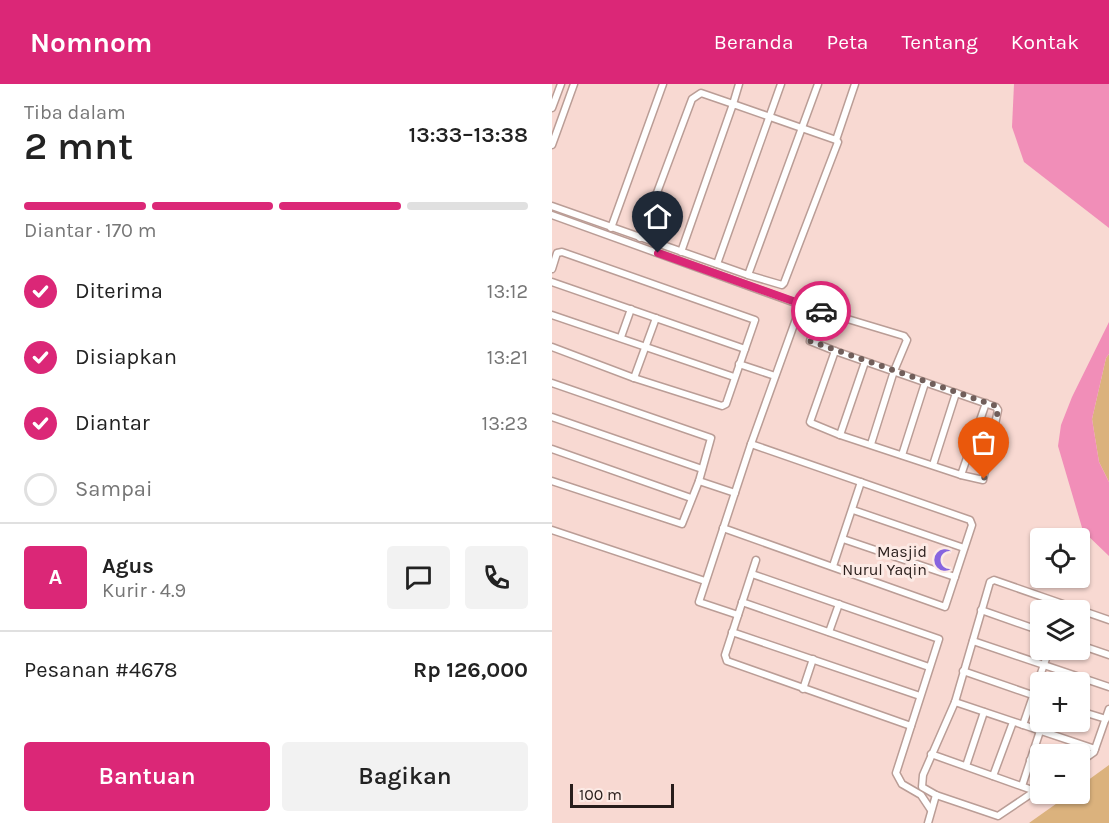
<!DOCTYPE html>
<html lang="id">
<head>
<meta charset="utf-8">
<style>
	body { margin:0; font-family:Karla,sans-serif; background:#f2f2f2; color:#222; height:100vh; display:flex; flex-direction:column; font-size:22px; white-space:nowrap }
	* { box-sizing:border-box; margin:0 }
	p { font-size:20px; color:#767676 }
	.icon { flex:none; width:33px; height:33px; fill:none; stroke:currentColor; stroke-width:2; stroke-linecap:round; stroke-linejoin:round }
	.map { position:relative; flex:1; overflow:hidden }
	.details { display:flex; flex-direction:column; background:#fff; width:552px }
	.details>* { flex:none }
	.tools { position:absolute; left:478px; top:444px; display:grid; gap:12px }
	.tools a { display:grid; place-items:center; width:60px; height:60px; border-radius:6px; background:#fff; box-shadow:0 2px 4px #0004; font-size:30px }
	.scale { position:absolute; left:18px; bottom:15px; width:104px; box-sizing:border-box; padding-left:6px; border:3px solid #281d1b; border-top:0; font-size:16px; line-height:21px; white-space:nowrap; color:#281d1b; -webkit-text-stroke:4px #fceae5; paint-order:stroke }
	.pin { position:absolute; display:grid; place-items:center; width:51px; height:51px; color:#fff; margin:-62px -26px; border-radius:50% 50% 50% 0; rotate:-45deg; box-shadow:0 0 6px #0007 }
	.pin .icon { rotate:45deg }
	.courier { position:absolute; display:grid; place-items:center; width:60px; height:60px; margin:-30px; border:4px solid #db2777; border-radius:50%; background:#fff; color:#222; box-shadow:0 2px 8px #0007 }
	.head em { font-style:normal; font-weight:600 }
	.head div { display:flex; flex-direction:column-reverse }
	.head { display:flex; align-items:center; justify-content:space-between; height:102px; padding:0 24px }
	h1 { font-size:39px; font-weight:600; line-height:45px }
	.bar { display:grid; grid-template-columns:repeat(4,1fr); gap:9px 6px; align-content:center; height:72px; padding:0 24px }
	.bar i { height:8px; border-radius:4px; background:#e0e0e0 }
	.bar .selected { background:#db2777 }
	.bar p { grid-column:span 4 }
	.line { display:flex; align-items:center; gap:15px; padding:0 24px; border-top:2px solid #e0e0e0 }
	.line div { flex:1 }
	.round { display:grid; place-items:center; flex:none; width:63px; height:63px; border-radius:6px; background:#f2f2f2 }
	ol { padding:0 24px; list-style:none }
	li { display:flex; align-items:center; gap:18px; height:66px }
	li p { margin-inline-start:auto }
	li .icon { padding:6px; border-radius:50%; background:#db2777; color:#fff; stroke-width:4 }
	li:last-child { color:#767676 }
	li i { width:33px; height:33px; border:3px solid #e0e0e0; border-radius:50% }
	.button { display:flex; gap:12px; margin-top:auto; padding:12px 24px }
	.button a { flex:1; height:69px; border-radius:6px; background:#db2777; color:#fff; font-size:24px; font-weight:600; line-height:69px; text-align:center }
	.button a+a { background:#f2f2f2; color:#222 }
	header { display:flex; align-items:center; gap:36px; box-sizing:border-box; height:84px; padding:0 30px; background:#db2777; color:#fff }
	header strong { font-size:28px }
	nav { display:flex; gap:33px; margin-inline-start:auto; font-size:21px }
	main { display:flex; flex:1; min-height:0 }
	.map>svg:first-child { display:block }
	.green { fill:#dbb27d }
	.water { fill:#f18eb8 }
	.lines { fill:none; stroke-linecap:round; stroke-linejoin:round }
	.minor-casing { stroke:#ba9d96; stroke-width:9 }
	.minor { stroke:#fff; stroke-width:6 }
	.done { stroke:#715f5b; stroke-width:6; stroke-dasharray:0 10.8 }
	.route { stroke:#db2777; stroke-width:8 }
	.labels { text-anchor:middle; dominant-baseline:central; stroke-width:6; stroke-linejoin:round; paint-order:stroke }
	.poi-label { font-size:16px; fill:#281d1b; stroke:#fceae5; text-anchor:end }
</style>
</head>
<body>
<header>
<strong>Nomnom</strong>
<nav><a>Beranda</a><a>Peta</a><a>Tentang</a><a>Kontak</a></nav>
</header>
<main>
<section class="details">
<div class="head"><div><h1>2 mnt</h1><p>Tiba dalam</p></div><em>13:33–13:38</em></div>
<div class="bar"><i class="selected"></i><i class="selected"></i><i class="selected"></i><i></i><p>Diantar · 170 m</p></div>
<ol>
<li><svg class="icon" aria-label="check" viewBox="0 0 24 24"><path d="M5 12l5 5 9-10"/></svg>Diterima<p>13:12</p></li>
<li><svg class="icon" aria-label="check" viewBox="0 0 24 24"><path d="M5 12l5 5 9-10"/></svg>Disiapkan<p>13:21</p></li>
<li><svg class="icon" aria-label="check" viewBox="0 0 24 24"><path d="M5 12l5 5 9-10"/></svg>Diantar<p>13:23</p></li>
<li><i></i>Sampai</li>
</ol>
<div class="line" style="height:108px"><b class="round" style="background:#db2777;color:#fff">A</b><div><b>Agus</b><p>Kurir · 4.9</p></div><a class="round"><svg class="icon" aria-label="chat" viewBox="0 0 24 24"><path d="M4 5h16v11H9l-5 4z"/></svg></a><a class="round"><svg class="icon" aria-label="phone" viewBox="0 0 24 24"><path d="M5 4h4l2 5-3 2q2 4 5 5l2-3 5 2v4C11 20 4 13 5 4z"/></svg></a></div>
<div class="line" style="height:78px"><div>Pesanan #4678</div><b>Rp 126,000</b></div>
<div class="button"><a>Bantuan</a><a>Bagikan</a></div>
</section>
<div class="map">
<svg width="557" height="739" viewBox="0 0 557 739">
	<rect width="100%" height="100%" fill="#f8d9d2"/>
	<!-- green -->
	<g class="green">
		<path d="M557,270V398L547,378L540,335L554,274Z"/>
		<path d="M557,681V739H477L518,710H528V702Z"/>
	</g>
	<!-- water -->
	<g class="water">
		<path d="M462,0H557V144L472,78L460,43Z"/>
		<path d="M557,238V270L554,274L540,335L547,378L557,398V472L531,447L506,362L509,341L520,313Z"/>
	</g>
	<g class="lines">
		<!-- minor casing -->
		<g class="minor-casing">
			<g id="minor">
				<path d="M0,24L9,0"/>
				<path d="M284,56L303,0"/>
				<path d="M0,61L22,0"/>
				<path d="M0,122L196,191L230,201L232,199L281,71L286,58L284,56L181,20L129,168"/>
				<path d="M0,131L249,221L352,252L355,256L342,287L319,360"/>
				<path d="M59,144L111,0"/>
				<path d="M88,154L140,15L149,9L181,20L187,0"/>
				<path d="M165,180L229,0"/>
				<path d="M0,185L5,169L10,168L203,236L174,320L170,322L82,294L0,263"/>
				<path d="M196,191L266,0"/>
				<path d="M0,198L193,265"/>
				<path d="M269,226L258,257L283,267"/>
				<path d="M0,231L182,293"/>
				<path d="M69,253L79,225"/>
				<path d="M283,267L444,323L446,326L431,396L409,391L288,351L259,339L258,338Z"/>
				<path d="M187,280L223,292"/>
				<path d="M82,294L104,234"/>
				<path d="M0,299L159,354L147,397L130,440L0,397"/>
				<path d="M0,333L150,385"/>
				<path d="M288,351L313,278"/>
				<path d="M0,365L139,414"/>
				<path d="M350,371L373,299"/>
				<path d="M381,381L404,309"/>
				<path d="M409,391L434,319"/>
				<path d="M147,397L183,409"/>
				<path d="M301,426L412,464"/>
				<path d="M171,444L393,523L420,441L418,436L199,360"/>
				<path d="M0,446L153,497"/>
				<path d="M291,455L403,493"/>
				<path d="M204,476L173,571L175,577L359,642"/>
				<path d="M281,482L309,398"/>
				<path d="M200,490L387,555L344,689L350,700L369,711L379,726"/>
				<path d="M190,518L377,583"/>
				<path d="M429,526L489,547"/>
				<path d="M186,531L147,518L199,360L249,221"/>
				<path d="M180,548L368,612"/>
				<path d="M277,548L287,520"/>
				<path d="M421,557L557,603"/>
				<path d="M528,561L557,571"/>
				<path d="M411,587L489,614"/>
				<path d="M251,605L261,575"/>
				<path d="M403,618L543,665"/>
				<path d="M528,627L554,635"/>
				<path d="M471,641L497,566"/>
				<path d="M379,670L483,707"/>
				<path d="M478,676L489,680"/>
				<path d="M528,678L542,668L557,625"/>
				<path d="M414,682L432,628"/>
				<path d="M441,692L461,638"/>
				<path d="M470,702L488,647"/>
				<path d="M489,703L446,732L384,711L370,703L371,691L403,618L438,498L442,496L557,536"/>
				<path d="M376,739L384,711"/>
			</g>
		</g>
		<!-- minor -->
		<use href="#minor" class="minor"/>
	</g>
	<g class="lines">
		<!-- done -->
		<path class="done" d="M269,227L258,257L444,322L446,326L432,395"/>
		<!-- route -->
		<path class="route" d="M106,169L269,227"/>
	</g>
	<!-- icons -->
	<defs>
		<g id="mosque-bare" transform="scale(1.8)"><path d="M3.5-4.9A6 6 0 1 0 3.5 4.9A5 5 0 1 1 3.5-4.9Z" fill="#8764df" stroke="#fceae5" stroke-width="2.5" paint-order="stroke"/></g>
	</defs>
	<g fill-rule="evenodd">
		<use href="#mosque-bare" x="393" y="476"/>
	</g>
	<g class="labels">
		<!-- poi labels -->
		<g class="poi-label">
			<text x="375" y="467">Masjid<tspan x="375" dy="18">Nurul Yaqin</tspan></text>
		</g>
	</g>
</svg>
<div class="tools">
<a><svg class="icon" aria-label="locate" viewBox="0 0 24 24"><circle cx="12" cy="12" r="6"/><path d="M12 2v4M12 18v4M2 12h4M18 12h4"/></svg></a>
<a><svg class="icon" aria-label="layers" viewBox="0 0 24 24"><path d="M12 4l9 5-9 5-9-5zM3 14l9 5 9-5"/></svg></a>
<a>+</a>
<a>−</a>
</div>
<div class="scale">100 m</div>
<div class="pin" style="left:432px;top:395px;background:#ea580c"><svg class="icon" aria-label="bag" viewBox="0 0 24 24"><path d="M5 8h14l-1 12H6zM9 8a3 3 0 0 1 6 0"/></svg></div>
<div class="pin" style="left:106px;top:169px;background:#1f2937"><svg class="icon" aria-label="home" viewBox="0 0 24 24"><path d="M3 11l9-7 9 7M6 9v11h12V9"/></svg></div>
<div class="courier" style="left:269px;top:227px"><svg class="icon" aria-label="car" viewBox="0 0 24 24"><path d="M5 17H2v-5l4-1 3-4h7l3 4 3 1v5h-3M9 17h6M6 11h13"/><circle cx="7" cy="17" r="2"/><circle cx="17" cy="17" r="2"/></svg></div>
</div>
</main>
</body>
</html>
